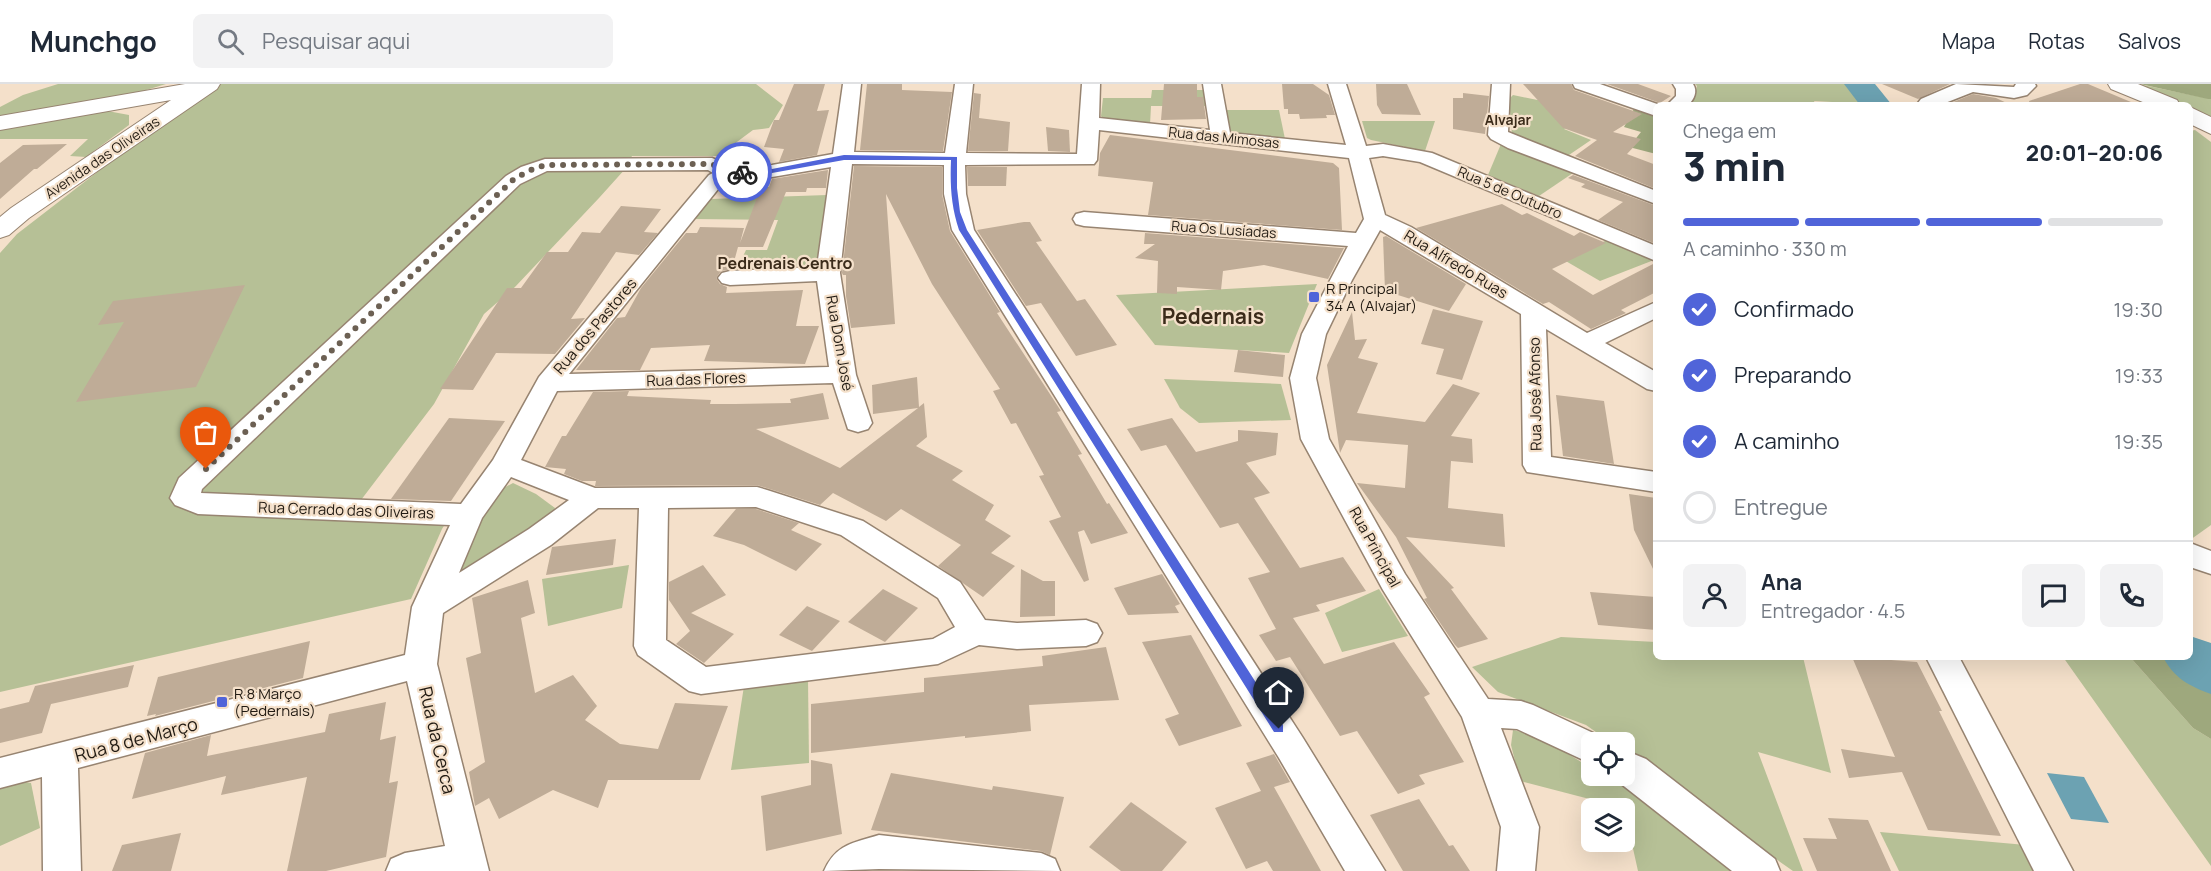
<!DOCTYPE html>
<html lang="pt">
<head>
<meta charset="utf-8">
<style>
	body { margin:0; font-family:Manrope,sans-serif; background:#f2f2f3; color:#1f2937; height:100vh; display:flex; flex-direction:column; font-size:22px; white-space:nowrap }
	* { box-sizing:border-box; margin:0 }
	p { font-size:20px; color:#747a83 }
	.icon { flex:none; width:33px; height:33px; fill:none; stroke:currentColor; stroke-width:2; stroke-linecap:round; stroke-linejoin:round }
	.map { position:relative; flex:1; overflow:hidden }
	.panel { position:absolute; left:1653px; top:18px; width:540px; height:558px; display:flex; flex-direction:column; background:#fff; border-radius:9px; box-shadow:0 6px 24px #0002 }
	.panel>* { flex:none }
	.fabs { position:absolute; left:1581px; top:648px; display:grid; gap:12px }
	.fabs a { display:grid; place-items:center; width:54px; height:54px; border-radius:9px; background:#fff; box-shadow:0 6px 24px #0002; font-size:30px }
	.pin { position:absolute; display:grid; place-items:center; width:51px; height:51px; color:#fff; margin:-62px -26px; border-radius:50% 50% 50% 0; rotate:-45deg; box-shadow:0 0 6px #0007 }
	.pin .icon { rotate:45deg }
	.courier { position:absolute; display:grid; place-items:center; width:60px; height:60px; margin:-30px; border:4px solid #5064d9; border-radius:50%; background:#fff; color:#222; box-shadow:0 2px 8px #0007 }
	.overview em { font-style:normal; font-weight:800 }
	.overview div { display:flex; flex-direction:column-reverse }
	.overview { display:flex; align-items:center; justify-content:space-between; height:102px; padding:0 30px }
	h1 { font-size:39px; font-weight:800; line-height:45px }
	.bar { display:grid; grid-template-columns:repeat(4,1fr); gap:9px 6px; align-content:center; height:72px; padding:0 30px }
	.bar i { height:8px; border-radius:4px; background:#e0e1e3 }
	.bar .on { background:#5064d9 }
	.bar p { grid-column:span 4 }
	.line { display:flex; align-items:center; gap:15px; padding:0 30px; border-top:2px solid #e0e1e3 }
	.line div { flex:1 }
	.round { display:grid; place-items:center; flex:none; width:63px; height:63px; border-radius:9px; background:#f2f2f3 }
	ol { padding:0 30px; list-style:none }
	li { display:flex; align-items:center; gap:18px; height:66px }
	li p { margin-inline-start:auto }
	li .icon { padding:6px; border-radius:50%; background:#5064d9; color:#fff; stroke-width:4 }
	li:last-child { color:#747a83 }
	li i { width:33px; height:33px; border:3px solid #e0e1e3; border-radius:50% }
	header { display:flex; align-items:center; gap:36px; box-sizing:border-box; height:84px; padding:0 30px; background:#fff; border-bottom:2px solid #e0e1e3 }
	header strong { font-size:28px }
	nav { display:flex; gap:33px; margin-inline-start:auto; font-size:21px }
	.search { width:420px; height:54px; background:#f2f2f3; display:flex; align-items:center; gap:15px; box-sizing:border-box; padding:0 21px; border-radius:9px; color:#747a83; font-size:22px }
	.map>svg:first-child { display:block }
	.green { fill:#b6c096 }
	.forest { fill:#9ea87d }
	.water { fill:#6ca2b2 }
	.lines { fill:none; stroke-linecap:round; stroke-linejoin:round }
	.river { fill:#6ca2b2; fill-rule:evenodd }
	.building { fill:#bfac97 }
	.street-casing { stroke:#978471; stroke-width:3 }
	.secondary-casing { stroke:#978471; stroke-width:2 }
	.street { fill:#fff; fill-rule:evenodd }
	.secondary { fill:#fff; fill-rule:evenodd }
	.route { fill:#5064d9 }
	.done { stroke:#6c6053; stroke-width:6; stroke-dasharray:0 10.8 }
	.poi-dot { fill:#5064d9; stroke:#f4e0ca; stroke-width:2 }
	.labels { text-anchor:middle; dominant-baseline:central; stroke-width:4.5; stroke-linejoin:round; paint-order:stroke }
	.far-neighbourhood-label { font-size:14px; font-weight:bold; fill:#3b2b1a; stroke:#f4e0ca }
	.far-street-label { font-size:14px; fill:#221b13; stroke:#f4e0ca }
	.street-label { font-size:15px; fill:#221b13; stroke:#f4e0ca }
	.poi-label { font-size:15px; fill:#221b13; stroke:#f4e0ca; text-anchor:start }
	.neighbourhood-label { font-size:16px; font-weight:bold; fill:#3b2b1a; stroke:#f4e0ca }
	.near-street-label { font-size:18px; fill:#221b13; stroke:#f4e0ca }
	.district-label { font-size:21px; font-weight:bold; fill:#3b2b1a; stroke:#f4e0ca }
</style>
</head>
<body>
<header>
<strong>Munchgo</strong>
<div class="search"><svg class="icon" aria-label="search" viewBox="0 0 24 24"><circle cx="10" cy="10" r="6"/><path d="M15 15l6 6"/></svg>Pesquisar aqui</div>
<nav><a>Mapa</a><a>Rotas</a><a>Salvos</a></nav>
</header>
<div class="map">
<svg width="2211" height="787" viewBox="0 0 2211 787">
	<rect width="100%" height="100%" fill="#f4e0ca"/>
	<!-- green -->
	<g class="green">
		<path d="M58,0H166L133,10L0,34V23L23,11Z"/>
		<path d="M221,0H756L783,21L769,44L753,46L718,72H632L626,84L599,114L515,203L484,230L434,320L361,416L458,419L442,445L411,515L0,608V169L17,150L131,62Z"/>
		<path d="M1695,0H1867L1887,21L1814,17L1816,21H1700L1692,19L1697,2Z"/>
		<path d="M2138,0L2211,15V41L2190,29V21H2176Z"/>
		<path d="M1152,6H1207L1211,22H1151L1150,41L1105,36L1101,32L1103,14H1151Z"/>
		<path d="M1513,11L1582,25L1579,37L1564,45L1591,56L1566,73L1512,51L1509,15Z"/>
		<path d="M102,26L129,31V41L86,73L70,72L88,55H0V43Z"/>
		<path d="M1226,26H1279L1285,55L1239,51L1229,47Z"/>
		<path d="M1362,37H1435L1425,67L1371,56L1367,54Z"/>
		<path d="M2195,46L2211,58V441L2190,456V47Z"/>
		<path d="M1501,60L1573,89L1539,112L1488,91Z"/>
		<path d="M827,111L818,183L735,189L746,166H767L778,136L692,135L710,115Z"/>
		<path d="M1607,156L1654,176L1600,197L1564,176Z"/>
		<path d="M1317,200L1289,269L1155,261L1116,211Z"/>
		<path d="M1164,295L1281,300L1291,336L1199,339L1180,324Z"/>
		<path d="M513,399L536,410L555,424L551,435L465,491L458,488L459,474L498,407Z"/>
		<path d="M629,481L622,524L548,542L542,495Z"/>
		<path d="M1379,505L1408,552L1342,568L1325,529Z"/>
		<path d="M2190,552L2211,569V606L2175,573H2190Z"/>
		<path d="M1561,553L1656,558V573H1803L1831,689L1758,668L1803,787H1793L1625,669L1624,658H1610L1586,641L1498,608L1472,583Z"/>
		<path d="M2063,573H2130L2193,644L2211,655V782Z"/>
		<path d="M808,595L809,679L731,686L744,602Z"/>
		<path d="M1513,646L1539,652L1591,684L1592,692H1605L1644,715L1737,787H1638L1624,724L1520,697L1511,661Z"/>
		<path d="M18,697L31,699L40,744L0,762V701Z"/>
		<path d="M1880,748L2026,761L2039,787H1899Z"/>
	</g>
	<!-- forest -->
	<g class="forest">
		<path d="M2140,0H2211V15H2208Z"/>
		<path d="M1635,23L1656,31V70L1629,63L1641,48L1624,43Z"/>
		<path d="M2130,573H2175L2211,606V655L2193,644Z"/>
	</g>
	<!-- water -->
	<path class="water" d="M2047,689L2084,693L2109,739L2071,735Z"/>
	<g class="lines">
		<!-- river -->
		<g class="river">
			<path d="M1844,0H1875L1892,21H1860Z"/>
			<path d="M2190,552L2211,559V610C2189,602 2174,594 2163,573H2190Z"/>
		</g>
	</g>
	<!-- building -->
	<g class="building">
		<path d="M794,0H825L817,27L829,26L817,71L779,78L784,65L764,63L774,36H779Z"/>
		<path d="M867,0H902V6L952,8L943,67L860,66Z"/>
		<path d="M1164,0H1197V13H1203L1206,35L1161,36Z"/>
		<path d="M1282,0H1313L1329,11L1335,31H1326L1327,34L1300,35L1299,30H1288V25H1284Z"/>
		<path d="M1376,0H1407L1421,31L1382,30L1377,21Z"/>
		<path d="M1523,0H1571L1574,6L1642,30L1613,48L1641,55L1627,70L1656,81V105L1575,72L1597,56L1563,44Z"/>
		<path d="M1607,0H1638L1671,12L1660,19Z"/>
		<path d="M1882,0H1950L1918,15Z"/>
		<path d="M2080,0H2088L2138,21H2030L2029,17Z"/>
		<path d="M974,9L981,10L979,34L1010,38L1008,67H968Z"/>
		<path d="M1463,9L1489,12L1485,50L1453,45V14H1463Z"/>
		<path d="M1973,10L1996,14L2011,21H1946Z"/>
		<path d="M1046,43L1069,46L1070,68L1048,67Z"/>
		<path d="M1110,51L1333,79L1339,84L1342,146L1148,131L1153,98L1098,92L1100,69Z"/>
		<path d="M67,60L37,85H34L0,115V79L23,61Z"/>
		<path d="M854,82L942,83V110L950,147L1000,228L997,229L1061,327L1057,328L1082,370L1078,371L1107,420L1109,419L1128,449L1091,460L1084,446L1078,448L1089,496L1084,498L1049,437L1061,433L1039,392L1044,391L1016,339L1011,340L993,307L1000,305L932,200L886,110L895,240L851,244L846,212V191H843L842,189Z"/>
		<path d="M967,83H1007L1006,102H968Z"/>
		<path d="M828,86L826,104H807L806,108H786L763,163H738L732,185L721,187L716,194L720,200L727,203L726,209L803,206L796,242H819L805,280L704,277L710,261L651,264L640,286H576L617,234L625,233L641,204L686,149H697L700,143L744,144L740,159L761,103H769L772,95Z"/>
		<path d="M1573,91L1656,122V160L1598,136L1623,118L1581,103L1585,100L1568,94Z"/>
		<path d="M1502,120L1522,131L1527,129L1574,152L1580,148L1606,159L1552,185L1593,211L1655,179L1656,208L1621,226L1626,229L1591,245L1549,218L1543,220L1416,144Z"/>
		<path d="M621,122L661,125L644,148L658,149L639,171L616,168L571,235L585,234L555,270L496,269L473,306L440,305L507,204H521L547,168H568L582,148L600,149Z"/>
		<path d="M1024,138H1030L1042,157L1036,158L1077,217L1085,215L1117,261L1076,272L1041,219L1026,222L977,146Z"/>
		<path d="M1145,149L1341,164H1344L1328,195L1264,181L1223,187L1221,206L1177,203V210L1157,209L1158,177L1135,174L1155,160H1144Z"/>
		<path d="M1386,152L1466,200L1449,227L1385,207L1383,153Z"/>
		<path d="M245,201L196,303L76,318L124,238L98,241L113,217Z"/>
		<path d="M1433,225L1483,237L1462,296L1436,290L1444,265L1421,260Z"/>
		<path d="M1352,228L1355,256L1367,255L1358,274L1378,279L1357,329L1425,338L1453,300L1480,309L1451,352L1472,355L1473,379L1451,377L1448,424L1503,430L1505,463L1406,453L1454,504L1451,505L1488,555L1458,564L1455,561L1424,515L1427,514L1396,453L1357,399L1405,404L1408,361L1346,356L1340,369L1327,281Z"/>
		<path d="M1238,266L1285,271L1283,293L1234,288Z"/>
		<path d="M917,293L919,323L924,319L927,353L916,362L963,387L952,396L994,421L985,436L1011,452L991,469L1015,482L983,513L938,482L961,461L901,425L886,437L833,409L820,421L757,401L595,402L596,397H582L564,390L566,385L545,383L562,352H566L593,308L629,307L627,312L711,316L710,320H735L791,319L790,315L823,309L829,335L756,345L840,384L918,324L873,330L872,301Z"/>
		<path d="M1556,311L1604,317L1614,380L1563,372Z"/>
		<path d="M449,334L505,337L451,417L391,415Z"/>
		<path d="M1172,334L1196,368L1238,357V346L1278,349L1276,371L1246,379L1270,409L1254,414L1300,484L1343,473L1366,507L1316,521L1320,527L1293,534L1324,580L1394,558L1430,610L1424,613L1464,678L1419,691L1425,700L1398,710L1357,647L1340,652L1290,573L1276,577L1259,551L1276,545L1248,494L1270,488L1238,439L1220,444L1166,361L1141,367L1127,345Z"/>
		<path d="M1629,410L1656,414V491L1634,446Z"/>
		<path d="M736,425H756L799,439L791,446L822,460L796,487L744,461L713,452Z"/>
		<path d="M616,455L613,481L546,491L552,463Z"/>
		<path d="M703,481L726,511L691,529L734,550L704,579L676,560L690,547L669,516V498Z"/>
		<path d="M1021,485L1043,497H1055V532L1020,533Z"/>
		<path d="M1162,490L1180,520L1175,522L1179,529L1128,531L1114,504Z"/>
		<path d="M528,496L535,529L521,534L535,609L573,591L597,622L585,636L620,660L658,665L675,619L728,622L700,696H608L598,724L553,706L499,735L489,714L475,722L469,688L485,678L466,574L481,569L472,514Z"/>
		<path d="M883,505L918,524L885,558L848,538Z"/>
		<path d="M1590,508L1656,513V546L1598,541Z"/>
		<path d="M807,522L840,537L812,567L779,551Z"/>
		<path d="M1191,551L1242,642L1179,662L1165,635L1179,630L1142,558Z"/>
		<path d="M310,557L303,594L155,632L156,630L147,632L158,593Z"/>
		<path d="M1106,563L1119,616L1029,621L1031,647L965,654V652L811,669V620L924,608V594L1043,582L1042,572Z"/>
		<path d="M1852,573L1917,578L1942,627H1939L2001,752L1928,746L1902,688L1849,694L1841,665L1895,673Z"/>
		<path d="M134,581L128,603L51,620L42,649L0,659V625L29,618L35,602Z"/>
		<path d="M386,618L380,656L396,652L389,699L398,697L386,773L326,787H287L307,693L221,711L226,692L132,715L145,669L211,651L207,672L325,648L329,630Z"/>
		<path d="M1274,670L1290,698L1274,703L1321,787H1273L1267,777L1246,785L1215,724L1261,707L1246,679Z"/>
		<path d="M811,676L832,680L842,750L766,767L761,712L811,701Z"/>
		<path d="M891,689L992,706L993,702L1064,713L1050,771L1041,767L871,746Z"/>
		<path d="M1419,715L1449,762L1453,761L1470,787H1403L1370,731Z"/>
		<path d="M1131,718L1187,758L1162,787H1121L1089,763Z"/>
		<path d="M1828,734L1868,736L1891,787H1817L1803,754L1837,755Z"/>
		<path d="M181,749L171,787H112L122,761Z"/>
	</g>
	<g class="lines">
		<!-- street casing -->
		<g class="street-casing">
			<g id="street">
				<path d="M843,0H861L854,68L945,69L955,0H973L966,69L1077,70L1082,0H1100L1099,34L1210,46L1203,0H1221L1230,49L1346,61L1328,0H1346L1366,62L1383,60L1432,69L1656,162V177L1420,78L1383,72L1369,74L1385,131L1411,143L1587,249L1656,218V234L1605,259L1656,288V307L1647,305L1546,245L1551,373L1656,388V408L1527,388L1523,381L1521,230L1380,146L1352,196L1326,250L1316,294L1329,355L1405,490L1488,615L1521,617L1533,621L1604,654L1606,658H1592V680L1517,645L1501,644L1539,743L1535,787H1497L1501,743L1462,633L1383,506L1301,355L1290,294L1302,250L1348,162L1084,142L1076,140L1073,135L1076,130L1084,128L1356,149L1364,135L1349,74L1099,46L1097,76L1094,80L965,81L966,110L974,146L1303,654L1385,787H1345L1279,674L952,146L944,110V81L852,80L840,189L856,291L872,339L868,345L858,348L848,345L833,299L557,307L521,376L595,404L757,403L767,406L863,437L960,498L985,536L1017,539L1086,536L1097,540L1102,549L1097,558L1086,562L1017,565L979,561L938,580L701,610L689,607L638,571L634,562L639,424H598L551,461L443,529L437,580L489,787H386L391,775L405,769L445,762L407,597L78,684L81,787H43L42,693L0,704V674L405,571L412,523L450,441L198,430L175,421L170,414L179,394L506,92L521,83L545,75L712,74L733,83L772,81L833,70ZM831,83L817,183L730,187L722,189L718,194L722,199L730,201L817,197L829,283L569,290L723,99L733,95L772,93ZM708,86L713,89L709,91L539,293L493,376L461,420L201,409L202,405L520,100L547,87ZM511,393L569,416L529,445L459,489L482,434ZM756,423L841,451L938,514L955,543L933,555L706,583L666,556L668,424Z"/>
				<path d="M1492,0H1510L1508,48L1656,107V120L1508,64L1491,55L1488,51Z"/>
				<path d="M1573,0H1600L1660,21H1656V32L1575,4Z"/>
				<path d="M1673,0H1693C1698,7 1694,16 1688,21H1667L1676,12V5Z"/>
				<path d="M1956,0L2014,3L2016,0H2035L2036,2L2027,11L2014,14L1973,8L1940,21H1920L1918,19L1921,15Z"/>
				<path d="M2190,459L2211,467V490L2190,483Z"/>
				<path d="M1926,573H1959L2073,787H2034Z"/>
				<path d="M1624,666L1646,675L1775,775L1780,787H1732L1611,692H1624Z"/>
				<path d="M879,751L1041,769L1055,775L1060,787L879,785L824,787C836,760 853,759 879,751Z"/>
			</g>
		</g>
		<!-- secondary casing -->
		<g class="secondary-casing">
			<g id="secondary">
				<path d="M185,0H220L217,5L29,134L9,151L0,154V133L11,124L171,16L0,46V32Z"/>
				<path d="M2108,0H2138L2177,16L2180,21H2150L2111,5Z"/>
				<path d="M2190,23L2211,33V50L2190,40Z"/>
			</g>
		</g>
		<!-- street -->
		<use href="#street" class="street"/>
		<!-- secondary -->
		<use href="#secondary" class="secondary"/>
	</g>
	<!-- route -->
	<path class="route" d="M844,71L957,73V104L960,128L967,146L1283,641V648H1274L959,146C951,122 950,101 951,76H844L772,89L742,90L739,88L772,85Z"/>
	<g class="lines">
		<!-- done -->
		<path class="done" d="M206,385L513,96L528,87L545,81L712,80L729,89L742,88"/>
	</g>
	<!-- markers -->
	<g class="poi-dot">
		<rect x="1308" y="207" width="12" height="12" rx="3"/>
		<rect x="216" y="612" width="12" height="12" rx="3"/>
	</g>
	<g class="labels">
		<!-- far-neighbourhood labels -->
		<g class="far-neighbourhood-label">
			<text x="1508" y="35">Alvajar</text>
		</g>
		<!-- far-street labels -->
		<g class="far-street-label">
			<text transform="translate(1224 53) rotate(6)">Rua das Mimosas</text>
			<text transform="translate(102 73) rotate(-34)">Avenida das Oliveiras</text>
			<text transform="translate(1510 108) rotate(23)">Rua 5 de Outubro</text>
			<text transform="translate(1224 145) rotate(4)">Rua Os Lusíadas</text>
		</g>
		<!-- street labels -->
		<g class="street-label">
			<text transform="translate(1456 180) rotate(31)">Rua Alfredo Ruas</text>
			<text transform="translate(595 242) rotate(-50)">Rua dos Pastores</text>
			<text transform="translate(840 259) rotate(80)">Rua Dom José</text>
			<text transform="translate(696 295) rotate(-2)">Rua das Flores</text>
			<text transform="translate(1535 310) rotate(-91)">Rua José Afonso</text>
			<text transform="translate(346 426) rotate(2)">Rua Cerrado das Oliveiras</text>
			<text transform="translate(1375 463) rotate(61)">Rua Principal</text>
		</g>
		<!-- poi labels -->
		<g class="poi-label">
			<text x="1326" y="204">R Principal<tspan x="1326" dy="17">34 A (Alvajar)</tspan></text>
			<text x="234" y="609">R 8 Março<tspan x="234" dy="17">(Pedernais)</tspan></text>
		</g>
		<!-- neighbourhood labels -->
		<g class="neighbourhood-label">
			<text x="785" y="179">Pedrenais Centro</text>
		</g>
		<!-- near-street labels -->
		<g class="near-street-label">
			<text transform="translate(136 655) rotate(-15)">Rua 8 de Março</text>
			<text transform="translate(438 656) rotate(77)">Rua da Cerca</text>
		</g>
		<!-- district labels -->
		<g class="district-label">
			<text x="1213" y="232">Pedernais</text>
		</g>
	</g>
</svg>
<div class="fabs">
<a><svg class="icon" aria-label="locate" viewBox="0 0 24 24"><circle cx="12" cy="12" r="6"/><path d="M12 2v4M12 18v4M2 12h4M18 12h4"/></svg></a>
<a><svg class="icon" aria-label="layers" viewBox="0 0 24 24"><path d="M12 4l9 5-9 5-9-5zM3 14l9 5 9-5"/></svg></a>
</div>
<div class="pin" style="left:206px;top:385px;background:#ea580c"><svg class="icon" aria-label="bag" viewBox="0 0 24 24"><path d="M5 8h14l-1 12H6zM9 8a3 3 0 0 1 6 0"/></svg></div>
<div class="pin" style="left:1279px;top:645px;background:#1f2937"><svg class="icon" aria-label="home" viewBox="0 0 24 24"><path d="M3 11l9-7 9 7M6 9v11h12V9"/></svg></div>
<div class="courier" style="left:742px;top:88px"><svg class="icon" aria-label="bike" viewBox="0 0 24 24"><circle cx="6" cy="16" r="4"/><circle cx="18" cy="16" r="4"/><path d="M6 16l4-8h5l3 8M10 8l3 8H6M13 5h3"/></svg></div>
<section class="panel">
<div class="overview"><div><h1>3 min</h1><p>Chega em</p></div><em>20:01–20:06</em></div>
<div class="bar"><i class="on"></i><i class="on"></i><i class="on"></i><i></i><p>A caminho · 330 m</p></div>
<ol>
<li><svg class="icon" aria-label="check" viewBox="0 0 24 24"><path d="M5 12l5 5 9-10"/></svg>Confirmado<p>19:30</p></li>
<li><svg class="icon" aria-label="check" viewBox="0 0 24 24"><path d="M5 12l5 5 9-10"/></svg>Preparando<p>19:33</p></li>
<li><svg class="icon" aria-label="check" viewBox="0 0 24 24"><path d="M5 12l5 5 9-10"/></svg>A caminho<p>19:35</p></li>
<li><i></i>Entregue</li>
</ol>
<div class="line" style="height:108px"><a class="round"><svg class="icon" aria-label="person" viewBox="0 0 24 24"><circle cx="12" cy="8" r="4"/><path d="M4 21q1-7 8-7t8 7"/></svg></a><div><b>Ana</b><p>Entregador · 4.5</p></div><a class="round"><svg class="icon" aria-label="chat" viewBox="0 0 24 24"><path d="M4 5h16v11H9l-5 4z"/></svg></a><a class="round"><svg class="icon" aria-label="phone" viewBox="0 0 24 24"><path d="M5 4h4l2 5-3 2q2 4 5 5l2-3 5 2v4C11 20 4 13 5 4z"/></svg></a></div>
</section>
</div>
</body>
</html>
